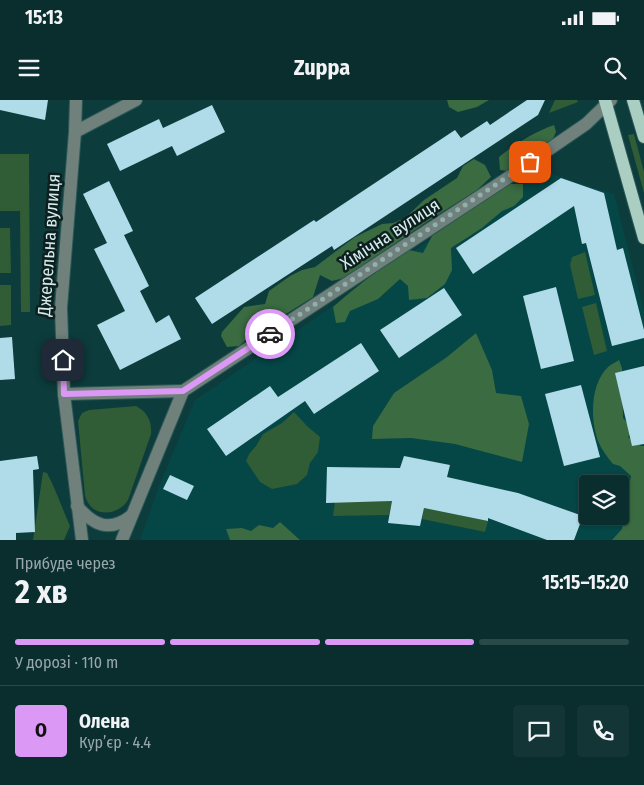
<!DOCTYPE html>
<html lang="uk">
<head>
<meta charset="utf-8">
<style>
	body { margin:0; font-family:"Fira Sans Condensed",sans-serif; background:#133535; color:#f1f3f6; height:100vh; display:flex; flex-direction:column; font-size:19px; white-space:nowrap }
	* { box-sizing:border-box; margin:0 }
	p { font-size:16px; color:#99a8aa }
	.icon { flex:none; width:28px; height:28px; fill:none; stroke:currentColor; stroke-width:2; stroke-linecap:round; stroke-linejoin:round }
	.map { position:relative; height:440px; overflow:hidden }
	.sheet { display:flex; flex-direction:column; background:#0a2d2d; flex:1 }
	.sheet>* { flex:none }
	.fabs { position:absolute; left:579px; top:375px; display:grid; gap:10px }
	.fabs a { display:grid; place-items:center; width:50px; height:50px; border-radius:5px; background:#0a2d2d; box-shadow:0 1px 4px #0004,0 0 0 1px #2a4949; font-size:25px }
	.pin { position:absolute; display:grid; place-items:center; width:42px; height:42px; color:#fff; margin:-21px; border-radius:10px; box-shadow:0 2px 8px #0006 }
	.courier { position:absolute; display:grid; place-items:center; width:50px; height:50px; margin:-25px; border:4px solid #db99f5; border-radius:50%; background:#fff; color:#222; box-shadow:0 1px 6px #0007 }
	.head em { font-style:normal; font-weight:700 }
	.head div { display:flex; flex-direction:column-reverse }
	.head { display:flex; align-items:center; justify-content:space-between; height:85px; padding:0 15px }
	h1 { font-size:32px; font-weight:700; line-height:38px }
	.bar { display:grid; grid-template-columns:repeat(4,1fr); gap:8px 5px; align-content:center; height:60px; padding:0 15px }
	.bar i { height:6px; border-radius:4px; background:#2a4949 }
	.bar .current { background:#db99f5 }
	.bar p { grid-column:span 4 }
	.line { display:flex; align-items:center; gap:12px; padding:0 15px; border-top:1px solid #2a4949 }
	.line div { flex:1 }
	.round { display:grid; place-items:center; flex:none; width:52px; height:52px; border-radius:5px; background:#133535 }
	.status { display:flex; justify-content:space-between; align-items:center; height:35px; padding:0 25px; background:#0a2d2d; direction:ltr }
	.status svg { height:14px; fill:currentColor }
	header { display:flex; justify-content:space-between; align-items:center; height:65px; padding:0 15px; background:#0a2d2d; font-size:22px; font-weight:700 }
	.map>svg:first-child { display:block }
	.built { fill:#054646; fill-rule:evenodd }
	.green { fill:#305c36 }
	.forest { fill:#3a6b41 }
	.building { fill:#b0dbe8 }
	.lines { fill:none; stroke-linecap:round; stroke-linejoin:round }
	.minor-casing { stroke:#2d5858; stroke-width:14 }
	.major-casing { stroke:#2d5858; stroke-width:14 }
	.minor { stroke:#70817b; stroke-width:12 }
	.major { stroke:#abcec2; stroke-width:12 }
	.done { stroke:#90afaf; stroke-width:5; stroke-dasharray:0 9 }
	.route { stroke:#db99f5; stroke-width:6 }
	.labels { text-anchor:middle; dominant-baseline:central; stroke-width:5; stroke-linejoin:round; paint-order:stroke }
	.street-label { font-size:18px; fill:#d6eded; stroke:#0d1f1f }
</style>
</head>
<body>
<div class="status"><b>15:13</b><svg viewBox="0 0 49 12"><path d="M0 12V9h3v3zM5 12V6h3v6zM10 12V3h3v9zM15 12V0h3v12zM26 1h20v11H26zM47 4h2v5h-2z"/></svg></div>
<header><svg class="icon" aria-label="menu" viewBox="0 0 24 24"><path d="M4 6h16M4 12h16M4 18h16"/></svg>Zuppa<svg class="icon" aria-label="search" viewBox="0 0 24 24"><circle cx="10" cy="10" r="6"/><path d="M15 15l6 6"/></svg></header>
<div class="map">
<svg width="644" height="440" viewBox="0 0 644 440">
	<rect width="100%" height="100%" fill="#0d3c3c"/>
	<!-- built -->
	<path class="built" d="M545,72L614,94L644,211V440H140L159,386L195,300L430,140ZM588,384H620V416H588Z"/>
	<!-- green -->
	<g class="green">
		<path d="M555,0H577L578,2L549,13Z"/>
		<path d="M634,34L644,72V93L628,35Z"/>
		<path d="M0,54H29L30,212H21L20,111H0Z"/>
		<path d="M0,128H10L11,173H0Z"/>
		<path d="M585,152L595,195L578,199L570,165L572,157Z"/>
		<path d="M0,185H11V225L0,226Z"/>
		<path d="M596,203L607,251L594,255L582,207Z"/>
		<path d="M136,306C147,312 152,321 151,334L128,400C117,417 90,418 85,395L78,321L82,313L89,310Z"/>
		<path d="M294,312L307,326L320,337L318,352L310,363L307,375L297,384L272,389L260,382L246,361L249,354L256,346L263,334L282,323Z"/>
		<path d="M43,372L47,373C56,390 62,408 70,426L64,440H33Z"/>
		<path d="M392,401L389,415L333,416L335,402Z"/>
		<path d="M424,408L488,421L485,432L422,419Z"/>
	</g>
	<!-- forest -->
	<g class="forest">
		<path d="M447,0H489L477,7L458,12L449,7Z"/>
		<path d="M554,25L556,32L550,45L508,71L500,70L499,57C515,44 534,32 554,25Z"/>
		<path d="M474,59L485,65L491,77L477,90L428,121L344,178L332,181L320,175L313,197L249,237L239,246L227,247L221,236L222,232L244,207L265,204L269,191L290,176L302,170L315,167L355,137L382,124L393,123L405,118L424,100L457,78L463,66Z"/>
		<path d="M510,84H523V97L514,106L502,111L482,128L451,148L452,170L445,184L427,198L409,200L408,186L400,179L378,199L350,211L345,222L336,223L333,207C357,186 381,167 409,150L423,153L432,136L499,90Z"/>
		<path d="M476,233L492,270L496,293L521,296L529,324L522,362L455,344L411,338L372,339L373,326L394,293L447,257Z"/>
		<path d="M619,260L622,268L623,318L634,329L628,337L641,346H644V440H612L622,429L631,376L620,366L613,364C607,357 602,350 598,341C590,319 590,283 609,266C612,264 616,262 619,260Z"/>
		<path d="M280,422L300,440H230L226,429L242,428L251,431L259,425L273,428Z"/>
	</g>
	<!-- building -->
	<g class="building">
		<path d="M0,0H48L45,20L0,10Z"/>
		<path d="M527,0H545L538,15L334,150L332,146L212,224L195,198L314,120L316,122L455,30L461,38L487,21L490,25Z"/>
		<path d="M212,5L225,32L177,56L172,46L120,71L107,44L159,19L163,28Z"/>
		<path d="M561,78L604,93L617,150L623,148L644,230V238L612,246L586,143L582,144L574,106L473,174L456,148Z"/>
		<path d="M109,81L133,131L124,135L149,186L140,191L156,223L169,215L181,239L120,270L97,225L125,211L94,149L107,143L83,94Z"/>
		<path d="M556,187L574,261L541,269L523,196Z"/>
		<path d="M444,188L462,215L399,258L380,230Z"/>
		<path d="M12,237L15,279L0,280V238Z"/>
		<path d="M361,243L379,271L314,314L305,301L226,356L207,329L270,286L278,297Z"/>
		<path d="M644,266V344L632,346L615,273Z"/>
		<path d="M581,285L600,357L564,366L545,294Z"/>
		<path d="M37,356L39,369L33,370L35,432L16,433V440H0V361Z"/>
		<path d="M404,356L450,365L447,377L518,393L583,416L574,440H547L488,418V421L424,408L420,426L388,423L392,401L326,403L327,367L400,368Z"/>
		<path d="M170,375L194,386L187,400L163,389Z"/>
	</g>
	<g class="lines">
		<!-- minor casing -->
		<g class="minor-casing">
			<g id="minor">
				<path d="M76,0L75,32L61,208L64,294L82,440"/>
				<path d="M75,32L136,0"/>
				<path d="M64,294L183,291"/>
				<path d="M77,406C93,425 109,433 131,416"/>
				<path d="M122,440L183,291L503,81L586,24L611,0"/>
			</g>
		</g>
		<!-- major casing -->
		<g class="major-casing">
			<g id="major">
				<path d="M605,0L644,138"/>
				<path d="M633,0L644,37"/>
			</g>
		</g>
		<!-- minor -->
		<use href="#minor" class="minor"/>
		<!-- major -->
		<use href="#major" class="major"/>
	</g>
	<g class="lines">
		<!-- done -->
		<path class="done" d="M270,234L530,62"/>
		<!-- route -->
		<path class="route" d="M63,260L64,294L183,291L270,234"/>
	</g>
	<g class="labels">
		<!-- street labels -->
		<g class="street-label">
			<text transform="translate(390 134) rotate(-33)">Хімічна вулиця</text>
			<text transform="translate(49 145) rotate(-86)">Джерельна вулиця</text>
		</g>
	</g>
</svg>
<div class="fabs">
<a><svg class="icon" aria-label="layers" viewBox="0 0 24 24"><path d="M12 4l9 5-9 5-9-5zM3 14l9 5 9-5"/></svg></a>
</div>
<div class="pin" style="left:530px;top:62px;background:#ea580c"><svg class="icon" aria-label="bag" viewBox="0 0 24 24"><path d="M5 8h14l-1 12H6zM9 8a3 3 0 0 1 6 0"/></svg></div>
<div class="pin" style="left:63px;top:260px;background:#1f2937"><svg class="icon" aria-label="home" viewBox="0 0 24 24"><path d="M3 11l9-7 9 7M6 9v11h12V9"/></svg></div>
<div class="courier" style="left:270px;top:234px"><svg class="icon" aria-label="car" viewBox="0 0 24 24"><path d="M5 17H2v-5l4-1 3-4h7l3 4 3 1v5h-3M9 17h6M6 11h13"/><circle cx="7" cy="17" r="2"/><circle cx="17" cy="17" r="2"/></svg></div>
</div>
<section class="sheet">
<div class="head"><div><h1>2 хв</h1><p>Прибуде через</p></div><em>15:15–15:20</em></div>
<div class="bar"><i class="current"></i><i class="current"></i><i class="current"></i><i></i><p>У дорозі · 110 m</p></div>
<div class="line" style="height:90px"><b class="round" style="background:#db99f5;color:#111">О</b><div><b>Олена</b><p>Кур’єр · 4.4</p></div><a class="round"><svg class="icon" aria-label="chat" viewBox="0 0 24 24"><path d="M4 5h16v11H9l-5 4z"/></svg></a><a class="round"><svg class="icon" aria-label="phone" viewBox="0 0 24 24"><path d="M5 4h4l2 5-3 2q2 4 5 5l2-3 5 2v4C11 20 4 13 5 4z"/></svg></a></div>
</section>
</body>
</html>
